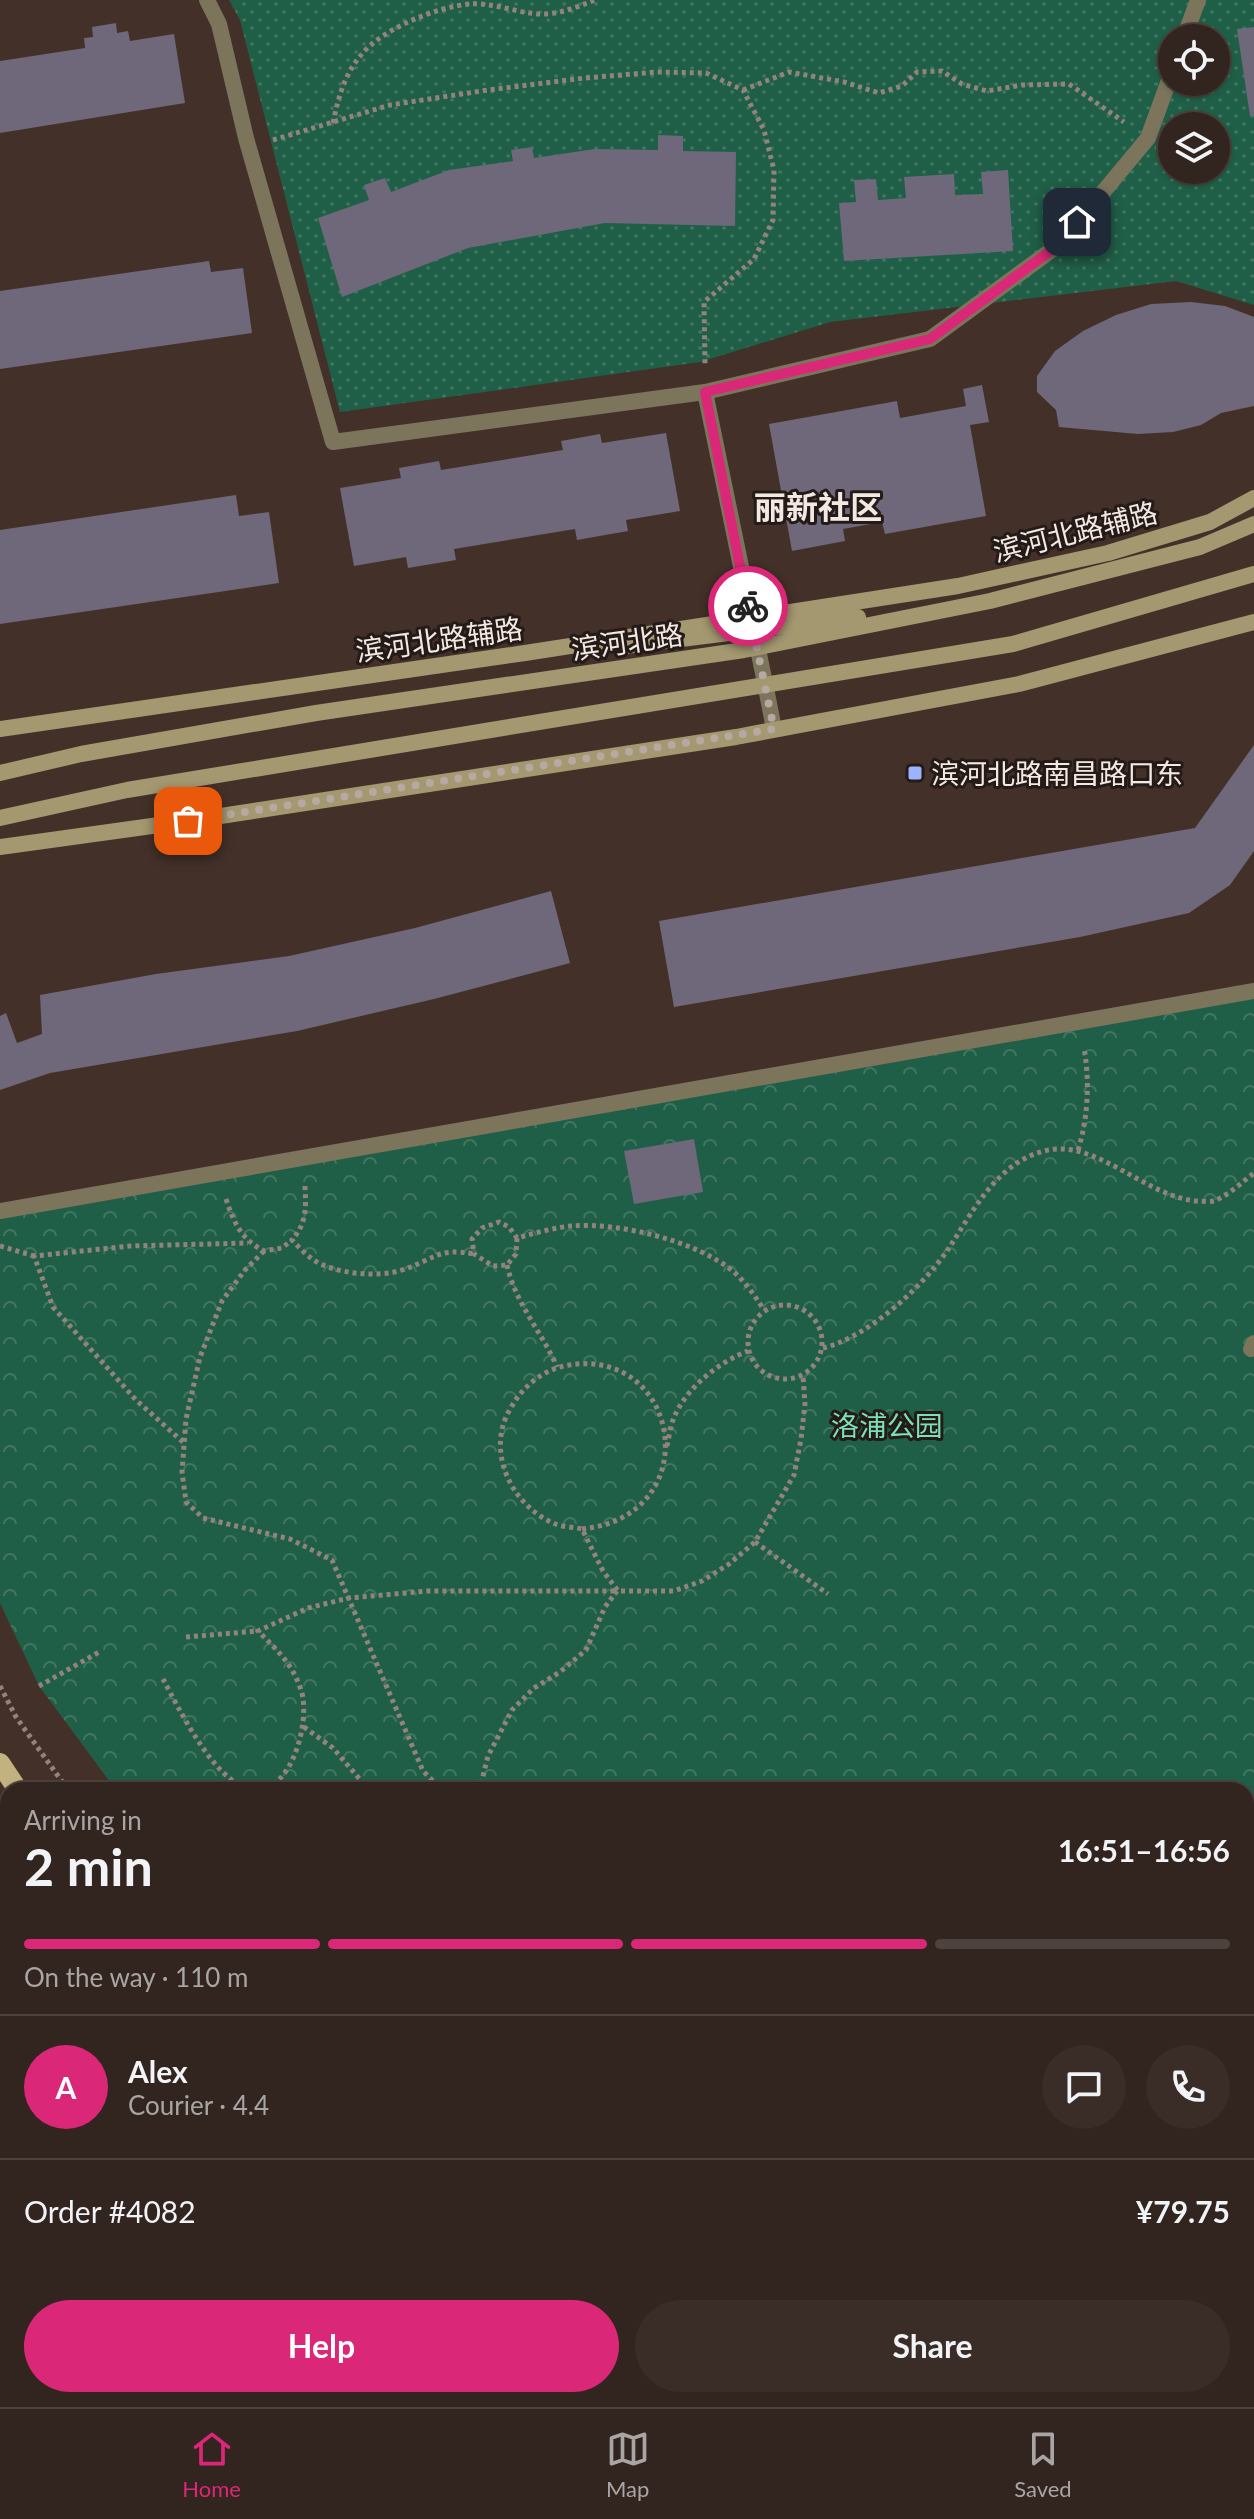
<!DOCTYPE html>
<html lang="en">
<head>
<meta charset="utf-8">
<style>
	body { margin:0; font-family:Lato,"Noto Sans SC",sans-serif; background:#3a2d28; color:#f1f3f6; height:100vh; display:flex; flex-direction:column; font-size:30px; white-space:nowrap }
	* { box-sizing:border-box; margin:0 }
	p { font-size:26px; color:#a8a5a4 }
	.icon { flex:none; width:44px; height:44px; fill:none; stroke:currentColor; stroke-width:2; stroke-linecap:round; stroke-linejoin:round }
	.map { position:relative; flex:1; overflow:hidden }
	.panel { position:absolute; left:0px; top:1782px; width:1254px; height:626px; display:flex; flex-direction:column; background:#32251f; border-radius:24px 24px 0 0; box-shadow:0 2px 6px #0004,0 0 0 2px #4d423d }
	.panel>* { flex:none }
	.fabs { position:absolute; left:1158px; top:24px; display:grid; gap:16px }
	.fabs a { display:grid; place-items:center; width:72px; height:72px; border-radius:50%; background:#32251f; box-shadow:0 2px 6px #0004,0 0 0 2px #4d423d; font-size:40px }
	.pin { position:absolute; display:grid; place-items:center; width:68px; height:68px; color:#fff; margin:-34px; border-radius:16px; box-shadow:0 4px 12px #0006 }
	.courier { position:absolute; display:grid; place-items:center; width:80px; height:80px; margin:-40px; border:6px solid #db2777; border-radius:50%; background:#fff; color:#222; box-shadow:0 2px 10px #0007 }
	.summary em { font-style:normal; font-weight:700 }
	.summary div { display:flex; flex-direction:column-reverse }
	.summary { display:flex; align-items:center; justify-content:space-between; height:136px; padding:0 24px }
	h1 { font-size:52px; font-weight:700; line-height:60px }
	.bar { display:grid; grid-template-columns:repeat(4,1fr); gap:12px 8px; align-content:center; height:96px; padding:0 24px }
	.bar i { height:10px; border-radius:6px; background:#4d423d }
	.bar .on { background:#db2777 }
	.bar p { grid-column:span 4 }
	.line { display:flex; align-items:center; gap:20px; padding:0 24px; border-top:2px solid #4d423d }
	.line div { flex:1 }
	.round { display:grid; place-items:center; flex:none; width:84px; height:84px; border-radius:42px; background:#3a2d28 }
	.cta { display:flex; gap:16px; margin-top:auto; padding:16px 24px }
	.cta a { flex:1; height:92px; border-radius:48px; background:#db2777; color:#fff; font-size:32px; font-weight:700; line-height:92px; text-align:center }
	.cta a+a { background:#3a2d28; color:#f1f3f6 }
	.menu { display:flex; justify-content:space-around; align-items:center; height:112px; border-top:2px solid #4d423d; background:#32251f; font-size:22px; color:#a8a5a4 }
	.menu a { display:grid; justify-items:center; gap:4px }
	.menu .on { color:#db2777 }
	.map>svg:first-child { display:block }
	.forest { fill:url(#forest-crowns) }
	.garden { fill:url(#garden-dots); fill-rule:evenodd }
	.water { fill:url(#water-waves) }
	.building { fill:#6e687a }
	.lines { fill:none; stroke-linecap:round; stroke-linejoin:round }
	.path { stroke:#92837c; stroke-width:5; stroke-dasharray:4 4; stroke-linecap:butt }
	.lane { stroke:#7c755c; stroke-width:16 }
	.street { stroke:#7c755c; stroke-width:16 }
	.secondary { stroke:#a49870; stroke-width:16 }
	.primary { stroke:#c2b27f; stroke-width:20 }
	.highway { stroke:#decb8c; stroke-width:24 }
	.secondary-bridge { stroke:#a49870; stroke-width:16 }
	.done { stroke:#b6a8a2; stroke-width:8; stroke-dasharray:0 14.4 }
	.route { stroke:#db2777; stroke-width:10 }
	.poi-dot { fill:#9eb3fd; stroke:#241b18; stroke-width:3 }
	.labels { text-anchor:middle; dominant-baseline:central; stroke-width:6; stroke-linejoin:round; paint-order:stroke }
	.street-label { font-size:28px; fill:#f4e8e3; stroke:#241b18 }
	.poi-label { font-size:28px; fill:#f4e8e3; stroke:#241b18; text-anchor:start }
	.park-label { font-size:28px; fill:#7ce0b6; stroke:#241b18 }
	.quarter-label { font-size:32px; font-weight:bold; fill:#f4e8e3; stroke:#241b18 }
</style>
</head>
<body>
<div class="map">
<svg width="1254" height="2407" viewBox="0 0 1254 2407">
	<defs>
		<pattern id="forest-crowns" width="20" height="18" patternUnits="userSpaceOnUse" patternTransform="scale(2)"><rect width="20" height="18" fill="#205f47"/><path d="M2 6a3 3 0 1 1 6 0M12 15a3 3 0 1 1 6 0" fill="none" stroke="#417661"/></pattern>
		<pattern id="garden-dots" width="8" height="8" patternUnits="userSpaceOnUse" patternTransform="scale(2)"><rect width="8" height="8" fill="#205f47"/><path d="M2 2h.1M6 6h.1" fill="none" stroke="#417661" stroke-width="1.8" stroke-linecap="round"/></pattern>
		<pattern id="water-waves" width="16" height="10" patternUnits="userSpaceOnUse" patternTransform="scale(2)"><rect width="16" height="10" fill="#498aab"/><path d="M0 5q4-4 8 0t8 0" fill="none" stroke="#497287"/></pattern>
	</defs>
	<rect width="100%" height="100%" fill="#433129"/>
	<!-- forest -->
	<g class="forest">
		<path d="M1254,991V1973L1246,1986V1790H116L39,1686L0,1603V1211Z"/>
		<path d="M0,2217L8,2224V2400H186L194,2407H0Z"/>
		<path d="M746,2400H974L969,2407H757Z"/>
	</g>
	<!-- garden -->
	<path class="garden" d="M229,0H1254V305L1176,281L830,322L700,362L340,412L240,20ZM1172,38H1216V82H1172ZM1172,126H1216V170H1172Z"/>
	<!-- water -->
	<path class="water" d="M1254,2285V2407H1164L1169,2400H1246V2296Z"/>
	<!-- building -->
	<g class="building">
		<path d="M116,23L117,33L128,31L130,41L174,34L185,103L0,133V61L85,48L84,38L93,37L92,27Z"/>
		<path d="M1254,27V116H1250L1237,29Z"/>
		<path d="M658,135L683,136V151L736,152L735,226L605,223L468,248L342,297L318,218L369,200L364,185L385,178L391,192L449,170L513,161L511,150L532,147L534,158L595,149L658,150Z"/>
		<path d="M1008,170L1013,251L844,261L839,203L856,202L854,180L876,179L878,200L906,198L904,177L954,174L955,195L983,194L981,172Z"/>
		<path d="M209,261L211,272L243,268L252,333L0,369V291Z"/>
		<path d="M1191,302L1225,306L1254,317V406L1221,413L1201,425L1173,432L1138,434L1059,427L1056,410L1037,392V376L1055,351L1083,331L1116,315L1151,304Z"/>
		<path d="M982,385L989,422L970,425L986,516L885,534L882,522L843,529L845,541L792,551L769,424L897,401L900,418L966,406L963,389Z"/>
		<path d="M666,433L680,511L626,520L628,531L577,540L575,529L454,549L456,560L408,568L406,557L354,566L340,488L401,478L399,468L439,461L441,470L563,450L561,441L600,434L602,443Z"/>
		<path d="M236,495L239,516L269,512L279,583L0,624V530Z"/>
		<path d="M1254,745V851L1230,885L1189,913L1080,937L674,1007L659,921L1195,828Z"/>
		<path d="M551,891L570,963L434,999L297,1031L50,1073L0,1090V1016L6,1013L17,1043L42,1034L40,995L156,974L289,956L415,928Z"/>
		<path d="M694,1139L703,1192L634,1204L624,1151Z"/>
	</g>
	<g class="lines">
		<!-- path -->
		<g class="path">
			<path d="M743,90L789,72L844,82L879,93L902,86L917,72L942,71L962,84L987,91L1022,85L1069,84L1124,122"/>
			<path d="M333,123C338,99 344,75 361,55C382,29 436,7 470,4C498,2 527,18 554,13C568,11 582,5 595,0"/>
			<path d="M273,140L390,105L488,90L585,78L657,72L706,73L743,90L764,130L774,170L773,220L754,259L704,302L705,365"/>
			<path d="M1078,1150C1088,1118 1090,1082 1084,1048"/>
			<path d="M305,1186C306,1207 307,1223 292,1240C298,1246 304,1253 311,1258C331,1274 378,1278 402,1270C434,1260 437,1247 474,1254"/>
			<path d="M226,1199C234,1223 241,1239 264,1251L282,1248L292,1240"/>
			<path d="M517,1238L516,1254L507,1265L493,1266L474,1254L472,1239L482,1228L499,1222L509,1227L517,1238C535,1233 553,1228 571,1226C619,1222 697,1241 734,1272C746,1283 755,1296 764,1310"/>
			<path d="M0,1246L34,1256"/>
			<path d="M264,1251L245,1270L222,1301L200,1357L186,1419L182,1472L186,1502L203,1518L290,1539L332,1560L423,1771L442,1790"/>
			<path d="M507,1265C515,1303 542,1332 557,1367"/>
			<circle cx="785" cy="1342" r="37"/>
			<path d="M823,1348C868,1337 923,1287 949,1248C973,1211 997,1163 1044,1151C1095,1137 1145,1197 1197,1201C1202,1201 1209,1202 1214,1201C1229,1195 1242,1182 1254,1173"/>
			<path d="M183,1442L136,1400L53,1307L34,1256L130,1246L248,1243"/>
			<path d="M667,1446C669,1438 670,1428 673,1420C684,1390 718,1362 748,1351"/>
			<path d="M582,1529C708,1516 681,1347 569,1365C541,1370 522,1387 509,1411C486,1453 512,1505 553,1523C561,1527 573,1527 582,1529L603,1571L618,1591H674L702,1581L729,1564L755,1542L794,1475L801,1439L805,1404L803,1376"/>
			<path d="M755,1542L828,1594"/>
			<path d="M186,1637L258,1631"/>
			<path d="M163,1679C179,1709 210,1772 243,1787C289,1807 312,1721 301,1690C292,1663 277,1650 258,1631L308,1608L349,1598L428,1591H617"/>
			<path d="M0,1686L16,1717L68,1790"/>
			<path d="M39,1686L101,1651"/>
			<path d="M304,1727L333,1748L369,1790"/>
			<path d="M481,1784L488,1756L512,1710L534,1688L560,1672L586,1650L605,1607L617,1591"/>
			<path d="M0,2183L8,2192"/>
			<path d="M235,2400L244,2407"/>
			<path d="M720,2400L730,2407"/>
			<path d="M795,2400L808,2407"/>
			<path d="M50,2407V2400"/>
			<path d="M917,2407L927,2400"/>
		</g>
		<!-- lane -->
		<path class="lane" d="M765,683L774,729"/>
		<!-- street -->
		<g class="street">
			<path d="M207,0L219,24L246,138L333,442L705,392L930,339L1060,244L1148,138L1172,72"/>
			<path d="M1184,38L1198,0"/>
			<path d="M705,392L765,683"/>
			<path d="M0,1211L1254,991"/>
			<path d="M1251,1349L1254,1343"/>
			<path d="M1246,1986L1254,1973"/>
			<path d="M969,2407L974,2400"/>
		</g>
		<!-- secondary -->
		<g class="secondary">
			<path d="M0,729L525,653L958,586L1108,553L1210,522L1254,498"/>
			<path d="M0,847L188,821L736,737L1019,684L1254,622"/>
			<path d="M0,2042L8,2053"/>
			<path d="M392,2400L402,2407"/>
		</g>
		<!-- primary -->
		<g class="primary">
			<path d="M0,1763L18,1790"/>
			<path d="M0,2140L8,2149"/>
			<path d="M296,2400L305,2407"/>
			<path d="M665,2400L674,2407"/>
		</g>
		<!-- highway -->
		<g class="highway">
			<path d="M0,1862L8,1874"/>
			<path d="M0,1981L8,1993"/>
			<path d="M477,2400L487,2407"/>
			<path d="M596,2400L611,2407"/>
		</g>
		<!-- secondary-bridge -->
		<g class="secondary-bridge">
			<path d="M625,646L858,617"/>
			<path d="M0,773L81,754L316,713L744,650L990,601L1200,547L1254,524"/>
			<path d="M0,818L127,790L1013,644L1254,574"/>
		</g>
	</g>
	<g class="lines">
		<!-- done -->
		<path class="done" d="M188,821L774,729L748,606"/>
		<!-- route -->
		<path class="route" d="M748,606L705,392L930,339L1060,244L1077,222"/>
	</g>
	<!-- markers -->
	<rect class="poi-dot" x="907" y="765" width="16" height="16" rx="4"/>
	<g class="labels">
		<!-- street labels -->
		<g class="street-label">
			<text transform="translate(1075 531) rotate(-14)">滨河北路辅路</text>
			<text transform="translate(439 639) rotate(-8)">滨河北路辅路</text>
			<text transform="translate(627 641) rotate(-8)">滨河北路</text>
		</g>
		<!-- poi labels -->
		<g class="poi-label">
			<text x="931" y="773">滨河北路南昌路口东</text>
		</g>
		<!-- park labels -->
		<g class="park-label">
			<text x="887" y="1425">洛浦公园</text>
		</g>
		<!-- quarter labels -->
		<g class="quarter-label">
			<text x="818" y="506">丽新社区</text>
		</g>
	</g>
</svg>
<div class="fabs">
<a><svg class="icon" aria-label="locate" viewBox="0 0 24 24"><circle cx="12" cy="12" r="6"/><path d="M12 2v4M12 18v4M2 12h4M18 12h4"/></svg></a>
<a><svg class="icon" aria-label="layers" viewBox="0 0 24 24"><path d="M12 4l9 5-9 5-9-5zM3 14l9 5 9-5"/></svg></a>
</div>
<div class="pin" style="left:188px;top:821px;background:#ea580c"><svg class="icon" aria-label="bag" viewBox="0 0 24 24"><path d="M5 8h14l-1 12H6zM9 8a3 3 0 0 1 6 0"/></svg></div>
<div class="pin" style="left:1077px;top:222px;background:#1f2937"><svg class="icon" aria-label="home" viewBox="0 0 24 24"><path d="M3 11l9-7 9 7M6 9v11h12V9"/></svg></div>
<div class="courier" style="left:748px;top:606px"><svg class="icon" aria-label="bike" viewBox="0 0 24 24"><circle cx="6" cy="16" r="4"/><circle cx="18" cy="16" r="4"/><path d="M6 16l4-8h5l3 8M10 8l3 8H6M13 5h3"/></svg></div>
<section class="panel">
<div class="summary"><div><h1>2 min</h1><p>Arriving in</p></div><em>16:51–16:56</em></div>
<div class="bar"><i class="on"></i><i class="on"></i><i class="on"></i><i></i><p>On the way · 110 m</p></div>
<div class="line" style="height:144px"><b class="round" style="background:#db2777;color:#fff">A</b><div><b>Alex</b><p>Courier · 4.4</p></div><a class="round"><svg class="icon" aria-label="chat" viewBox="0 0 24 24"><path d="M4 5h16v11H9l-5 4z"/></svg></a><a class="round"><svg class="icon" aria-label="phone" viewBox="0 0 24 24"><path d="M5 4h4l2 5-3 2q2 4 5 5l2-3 5 2v4C11 20 4 13 5 4z"/></svg></a></div>
<div class="line" style="height:104px"><div>Order #4082</div><b>¥79.75</b></div>
<div class="cta"><a>Help</a><a>Share</a></div>
</section>
</div>
<nav class="menu">
<a class="on"><svg class="icon" aria-label="home" viewBox="0 0 24 24"><path d="M3 11l9-7 9 7M6 9v11h12V9"/></svg>Home</a>
<a><svg class="icon" aria-label="map" viewBox="0 0 24 24"><path d="M3 6l6-2 6 2 6-2v14l-6 2-6-2-6 2zM9 4v14M15 6v14"/></svg>Map</a>
<a><svg class="icon" aria-label="saved" viewBox="0 0 24 24"><path d="M7 4h10v16l-5-4-5 4z"/></svg>Saved</a>
</nav>
</body>
</html>
